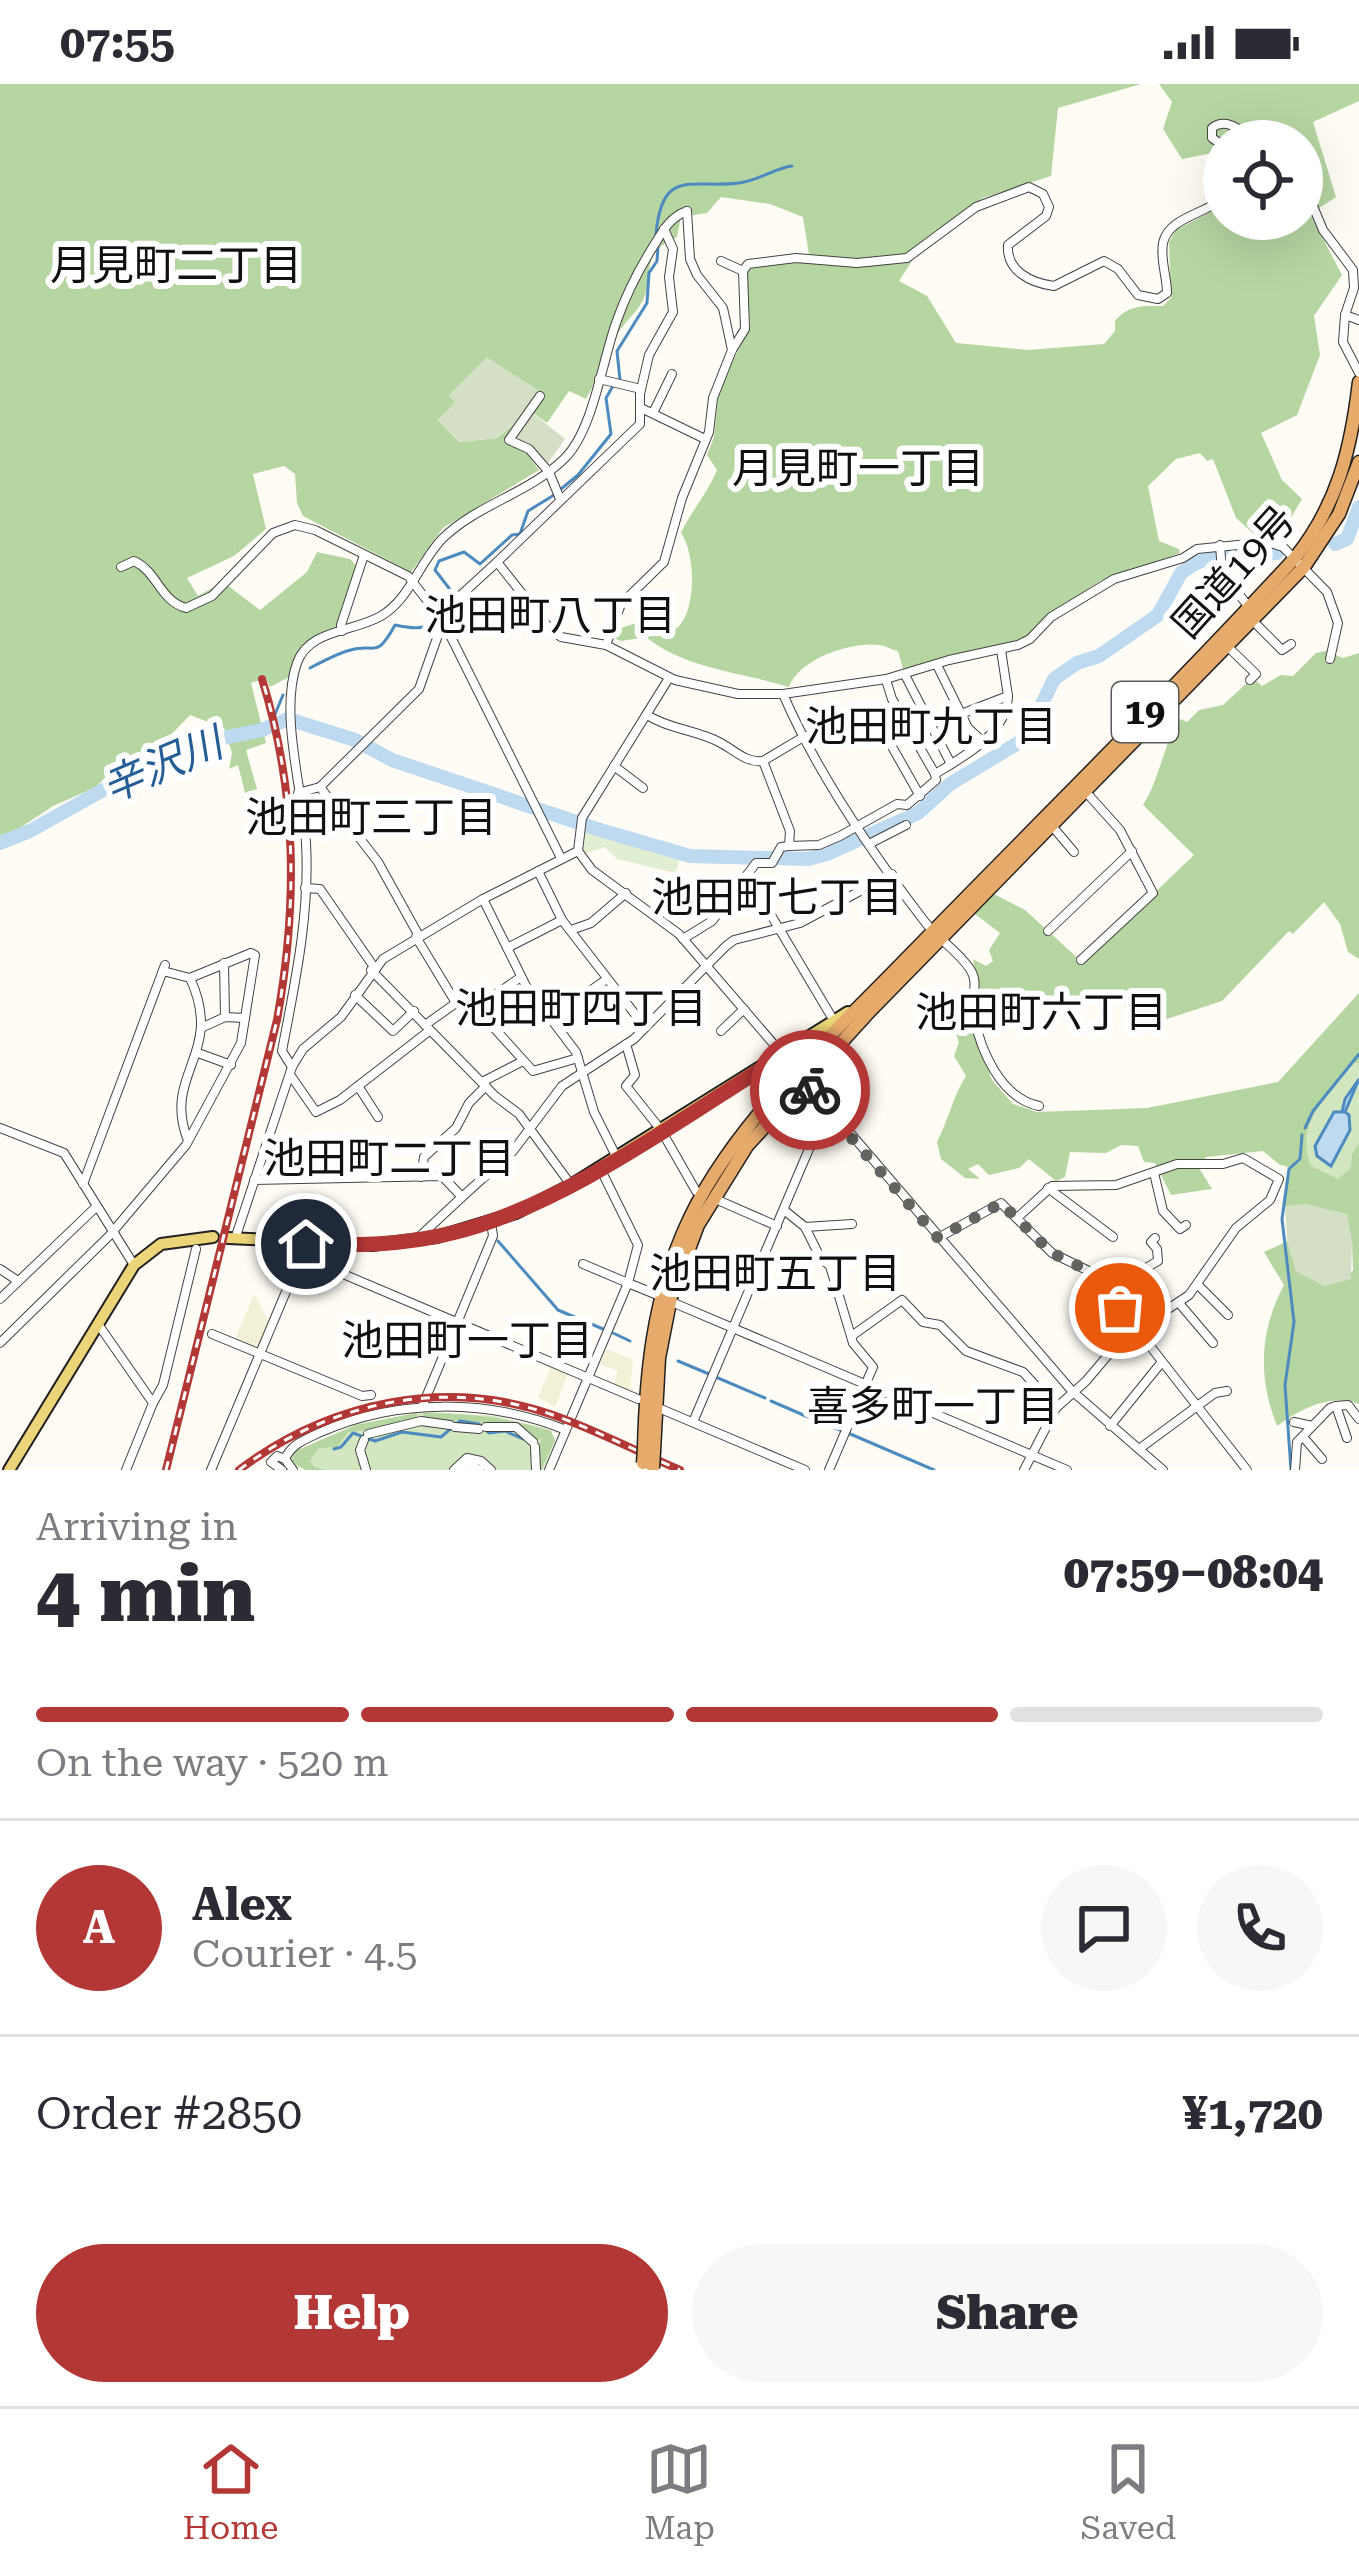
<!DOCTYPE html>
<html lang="en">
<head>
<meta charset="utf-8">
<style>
	body { margin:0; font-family:"Roboto Serif","Noto Sans JP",serif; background:#f7f7f7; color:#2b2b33; height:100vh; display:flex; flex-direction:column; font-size:45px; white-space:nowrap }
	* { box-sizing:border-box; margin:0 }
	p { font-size:39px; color:#7c7c81 }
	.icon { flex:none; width:66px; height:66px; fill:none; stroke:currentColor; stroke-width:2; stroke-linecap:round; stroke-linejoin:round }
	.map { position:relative; height:1386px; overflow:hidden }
	.panel { display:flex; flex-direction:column; background:#fff; flex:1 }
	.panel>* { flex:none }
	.fabs { position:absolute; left:1203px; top:36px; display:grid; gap:24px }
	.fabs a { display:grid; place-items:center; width:120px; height:120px; border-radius:50%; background:#fff; box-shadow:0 12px 48px #0002; font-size:60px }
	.pin { position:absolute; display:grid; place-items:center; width:102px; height:102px; color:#fff; margin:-51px; border:6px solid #fff; border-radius:50%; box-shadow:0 3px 12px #0007 }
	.courier { position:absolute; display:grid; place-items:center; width:120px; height:120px; margin:-60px; border:9px solid #b33735; border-radius:50%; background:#fff; color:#222; box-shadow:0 3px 15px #0007 }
	.head em { font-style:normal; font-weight:800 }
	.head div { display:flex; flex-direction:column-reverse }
	.head { display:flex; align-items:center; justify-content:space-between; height:204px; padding:0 36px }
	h1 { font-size:78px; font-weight:800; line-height:90px }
	.bar { display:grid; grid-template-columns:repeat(4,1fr); gap:18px 12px; align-content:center; height:144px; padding:0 36px }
	.bar i { height:15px; border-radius:9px; background:#e1e1e2 }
	.bar .on { background:#b33735 }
	.bar p { grid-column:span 4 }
	.line { display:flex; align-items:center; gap:30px; padding:0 36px; border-top:3px solid #e1e1e2 }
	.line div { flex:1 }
	.round { display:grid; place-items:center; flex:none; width:126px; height:126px; border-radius:63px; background:#f7f7f7 }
	.primary-button { display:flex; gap:24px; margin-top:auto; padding:24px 36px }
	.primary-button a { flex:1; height:138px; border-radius:72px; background:#b33735; color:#fff; font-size:48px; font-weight:800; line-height:138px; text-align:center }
	.primary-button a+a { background:#f7f7f7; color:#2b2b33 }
	.status { display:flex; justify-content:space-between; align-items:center; height:84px; padding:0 60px; background:#fff; direction:ltr }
	.status svg { height:33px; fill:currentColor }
	.menu { display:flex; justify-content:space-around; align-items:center; height:168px; border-top:3px solid #e1e1e2; background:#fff; font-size:33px; color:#7c7c81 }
	.menu a { display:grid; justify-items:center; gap:6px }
	.menu .on { color:#b33735 }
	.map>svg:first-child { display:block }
	.farmland { fill:#f2f1d6 }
	.green { fill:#d2e6c0 }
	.forest { fill:#b5d5a1 }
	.cemetery { fill:#d5dfc6 }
	.pitch { fill:#e2eed1 }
	.water { fill:#bedaf0; stroke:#4c8bc0; stroke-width:3 }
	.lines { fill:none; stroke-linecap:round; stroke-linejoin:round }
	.stream { stroke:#4c8bc0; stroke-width:3 }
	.river { stroke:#bedaf0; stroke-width:14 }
	.minor-casing { stroke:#434343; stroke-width:10 }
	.major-casing { stroke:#212121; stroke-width:14 }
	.highway-casing { stroke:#212121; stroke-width:15 }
	.minor { stroke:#fff; stroke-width:8 }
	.major { stroke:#ebd578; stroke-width:10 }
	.highway { stroke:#e6aa6b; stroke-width:12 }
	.rail-casing { stroke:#b33735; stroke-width:8 }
	.rail { stroke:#fff; stroke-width:3; stroke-dasharray:9; stroke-linecap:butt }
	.highway-bridge-casing { stroke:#212121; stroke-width:15; stroke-linecap:butt }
	.highway-bridge { stroke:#e6aa6b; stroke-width:12 }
	.done { stroke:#636360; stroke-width:12; stroke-dasharray:0 21.6 }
	.route { stroke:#b33735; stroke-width:15 }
	.labels { text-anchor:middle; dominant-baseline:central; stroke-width:12; stroke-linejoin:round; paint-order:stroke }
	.shield { fill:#fff; stroke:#585858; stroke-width:3 }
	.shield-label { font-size:36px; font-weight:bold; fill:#101010 }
	.street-label { font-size:39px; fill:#101010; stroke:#fff }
	.neighbourhood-label { font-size:42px; fill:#101010; stroke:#fff }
	.water-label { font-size:42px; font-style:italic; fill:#255e96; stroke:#fff }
</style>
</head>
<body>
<div class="status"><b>07:55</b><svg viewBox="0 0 49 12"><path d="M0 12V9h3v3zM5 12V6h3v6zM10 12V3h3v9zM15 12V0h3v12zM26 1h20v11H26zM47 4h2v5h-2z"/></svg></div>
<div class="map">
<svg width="1359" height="1386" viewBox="0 0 1359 1386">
	<rect width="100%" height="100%" fill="#fefcf4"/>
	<!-- farmland -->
	<g class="farmland">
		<path d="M254,1210L270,1240L259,1265L235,1255Z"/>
		<path d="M607,1265L633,1276L630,1307L614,1300L618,1287L600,1280Z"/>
		<path d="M551,1283L568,1290L555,1323L538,1313Z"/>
	</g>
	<!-- green -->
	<g class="green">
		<path d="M1359,919V1132L1345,1121L1285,1105L1290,1086L1260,1065L1282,1006Z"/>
		<path d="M425,1328L495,1332L551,1346L555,1357L543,1386H306L296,1382L290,1374L293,1368L357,1340Z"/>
	</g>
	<!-- forest -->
	<g class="forest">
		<path d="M0,0H1141L1058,24L1051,92L983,114L928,152L899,197L927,212L956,259L1028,266L1104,260L1115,247V237C1128,221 1142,222 1163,222L1171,214L1169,158L1176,146L1224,121V135H1302V57H1224V71L1218,68L1182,75L1163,45L1172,18L1159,0H1359V17L1313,38L1336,113L1310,130L1342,191L1314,232L1320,271L1297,331L1261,349L1282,396L1302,415L1279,454L1267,450L1256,452L1236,434L1213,375L1207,377L1200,369L1176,375L1148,402L1159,457L1179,465L1180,469L1100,497L1047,531L1028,553L904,588L898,567C892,566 886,562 880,561C852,557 798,575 789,603C741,588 685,585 646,553L621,557L614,554L618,545L639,538L662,552C666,550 677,545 679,542C697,523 695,468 681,449C692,426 707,410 717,386L707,371L714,353L719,304L750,243L747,189L752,184L810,177L803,133L770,120L721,113L707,129L681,133L677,153C638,170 655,192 643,216C636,230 622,240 615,254C605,275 597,295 586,315L569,307L547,339L532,328L540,308L522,296L449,312L456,318L438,336L460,358L497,354L516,338L508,359L527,370L539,386L443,444L411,488L303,432L297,419L295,390L284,382L253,390L266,445L234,472L187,494L198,512L223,498L260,526L307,488L317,468L350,475L360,486L341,541C311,550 295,561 289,593L270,603L266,594L251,599L266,659L246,666L257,705L245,709L238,681L229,685L232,669L224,644L190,631L161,661L115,683L96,703L53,722L12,749L0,751Z"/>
		<path d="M1326,567L1343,574L1359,569V875L1348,868L1340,840L1324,818L1293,850L1289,847L1222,917L1130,947L1123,908L1026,924L986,945L973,875L986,882L993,877L989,866L1000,849L975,830L994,810L1025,826L1082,878L1194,771L1143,721C1160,695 1163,659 1181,635L1187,638L1199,626L1223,621L1247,599L1251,601L1255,596L1262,602L1281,591L1293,592L1316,569Z"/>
		<path d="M1359,909V979H1353C1329,1009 1293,1040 1311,1082L1338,1095L1351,1084L1352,1070L1359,1059V1320C1330,1309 1300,1325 1277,1342C1258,1294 1259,1248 1284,1201L1264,1168L1288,1157L1296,1187L1325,1202L1353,1187L1352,1156L1282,1121L1289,1082L1280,1081L1263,1067L1206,1073L1199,1084L1212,1105L1171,1111L1155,1079L1144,1078L1138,1062L1121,1061L1106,1069L1070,1068L1065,1093L1056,1097L1029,1075L1019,1084L989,1091L978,1080L968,1085L980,1095L965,1094L941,1075L937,1058C949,1035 952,1014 966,992L954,972L959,958L952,941L960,932L967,931L992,996L1013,1020L1037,1028L1147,1024L1278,998Z"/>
		<path d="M416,1329L418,1335C394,1342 371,1346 348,1348L337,1363L319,1364L310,1377L314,1383L325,1386H306L292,1378L294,1368L356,1341Z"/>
		<path d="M424,1329C469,1329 508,1334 551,1347L555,1357L541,1386L538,1384L537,1363L542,1355L534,1357L521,1342L458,1336L451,1339L423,1334Z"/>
	</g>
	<!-- cemetery -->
	<g class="cemetery">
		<path d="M487,273L540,308L524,331L530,327L565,355L548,379L509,356L522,333L496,354L461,358L438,336L455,318L449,311Z"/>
		<path d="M1305,1120L1347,1130L1352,1156L1351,1195L1325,1202L1296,1187L1287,1157L1285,1122Z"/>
	</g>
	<!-- pitch -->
	<path class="pitch" d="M582,744L679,776L676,789L617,775L605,763L583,770Z"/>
	<!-- water -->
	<path class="water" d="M1359,995L1345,1028L1349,1031L1350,1046L1331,1082L1317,1072L1315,1062L1334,1028H1342L1345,1015Z"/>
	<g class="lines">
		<!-- stream -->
		<g class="stream">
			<path d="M656,150C662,83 691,105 739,99C760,96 775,84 792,82"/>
			<path d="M620,296L617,267L647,219L649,189L657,177L658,163"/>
			<path d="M561,405L578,391L611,350L606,314L613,302"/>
			<path d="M310,584C322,578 334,571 347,567C375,557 375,578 395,541C434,549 433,541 452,508L435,486L439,477L464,468L480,480L512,451L520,450L528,427L554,411"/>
			<path d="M271,640L283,611"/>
			<path d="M1305,1044L1313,1027L1359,970"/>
			<path d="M498,1157L558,1226L603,1245"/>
			<path d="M613,1249L630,1257"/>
			<path d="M678,1277L709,1290"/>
			<path d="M718,1294L765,1314"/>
			<path d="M771,1317L815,1336"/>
			<path d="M821,1338L840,1346"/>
			<path d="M848,1349L934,1386"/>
			<path d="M334,1365L341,1363L353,1349L375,1357L402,1348L441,1353L460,1337L479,1340L489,1349L505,1347L523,1355"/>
			<path d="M1291,1386L1285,1301L1294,1238L1282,1135L1289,1085L1300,1075L1302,1051"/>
		</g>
		<!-- river -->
		<g class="river">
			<path d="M1335,460L1347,455L1359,423"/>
			<path d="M0,759L30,747L180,663L262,646L288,635L355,656L392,676L600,746L690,772L808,775L827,770L918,729L950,700L1018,659L1028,649L1054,595L1077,579L1099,572L1158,531L1181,489L1194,480L1206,475L1277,469"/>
		</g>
		<!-- minor casing -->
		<g class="minor-casing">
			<g id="minor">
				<path d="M1224,62L1212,54V44C1227,32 1242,48 1256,57"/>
				<path d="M1302,96L1323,146L1353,186L1354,204L1345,231L1359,236"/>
				<path d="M687,127L690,175L697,191L723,224L732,266"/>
				<path d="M721,177L743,187"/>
				<path d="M1345,231L1343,258L1359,289"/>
				<path d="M599,295L641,305"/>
				<path d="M540,312L509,356L529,365L549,388L560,415"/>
				<path d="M641,324L705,355"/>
				<path d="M653,329L672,290"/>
				<path d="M1220,461L1222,488L1248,522"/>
				<path d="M497,478L640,340V310L649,271L673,228L669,193L673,165L664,145"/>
				<path d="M121,483L134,477C158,488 159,516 186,524L212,512L273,449L295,441L315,446L408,492L443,537L561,774"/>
				<path d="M1253,537L1282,566L1291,560"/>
				<path d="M342,547L341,541L364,471"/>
				<path d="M606,561L621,520L664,478L682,414L709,348L713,314L732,266L745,245L743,187L748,180L796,174L857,179L907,174L976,123L1029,103L1043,110L1049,123L1046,132L1008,161C1006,187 1031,199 1054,202L1104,177L1118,185L1138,211L1158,215L1167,209C1167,193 1160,175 1163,159C1168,133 1207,130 1224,113"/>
				<path d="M1226,561L1256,590L1250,596"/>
				<path d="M1001,566L1008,612"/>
				<path d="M937,581L968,644L982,657"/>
				<path d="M905,591L951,680"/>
				<path d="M886,596L892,615L935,690"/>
				<path d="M783,610C818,691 871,768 925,838C938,855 958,867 970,885C980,900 970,914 973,929C980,965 1000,1014 1039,1022"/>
				<path d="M899,627L878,638L920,712"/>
				<path d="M647,631C669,645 696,646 719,658C735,666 745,679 763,677L790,747L789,762L819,761L840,752L897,720L907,721L936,696L935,690C963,673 1007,650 1008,612L961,630"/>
				<path d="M763,677L805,652"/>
				<path d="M614,682L643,704"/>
				<path d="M320,703L419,605L443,537L460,512L497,478L550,545L561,553L606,561L675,596L738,610H783L886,595L949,576L1018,561L1030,555L1051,533L1114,495L1183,474L1197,465L1268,458L1283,463L1327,508L1338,539L1330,575"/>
				<path d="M298,709L320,703L378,778L419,852"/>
				<path d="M1052,742L1074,768"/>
				<path d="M869,760L906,741"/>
				<path d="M578,767L592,786L679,850L1072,1307L1163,1386"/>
				<path d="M578,767L582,734L669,594"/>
				<path d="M538,787L562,836L645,943"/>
				<path d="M743,800L768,826L834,937"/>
				<path d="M305,804L320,805L374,883"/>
				<path d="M483,815L526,902L576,968L594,1028L616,1072"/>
				<path d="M571,846L591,839L626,809"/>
				<path d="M1048,847L1132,767"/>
				<path d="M416,853L456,919L464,917L476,924L533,987L578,974"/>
				<path d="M683,855L712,837L756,779H772L781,763L789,762"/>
				<path d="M507,864L562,836"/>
				<path d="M1081,876L1153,809L1120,746L1085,707"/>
				<path d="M224,879L225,933"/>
				<path d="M371,886L495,1012L519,1030L571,1101"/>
				<path d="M355,911L393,947L414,927"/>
				<path d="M476,924L521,893"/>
				<path d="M551,934L607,895"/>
				<path d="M425,941L456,919"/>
				<path d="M203,943L225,933L245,934"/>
				<path d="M721,947L744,925"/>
				<path d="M626,960L635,991L626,1002L661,1046L696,1107L702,1111"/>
				<path d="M198,969L231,981"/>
				<path d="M292,983L282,967C295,899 310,830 306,759C303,706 279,630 297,579C309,545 354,548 381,532C410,515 420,477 443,454C478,420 530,409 565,374C593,346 602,278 616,239C625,213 637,189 651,166C662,149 668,134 687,127"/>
				<path d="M291,992L316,1028L340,1016L429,947"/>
				<path d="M482,998L523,977"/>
				<path d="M358,1002L378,1033"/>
				<path d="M0,1044L64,1069L134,1181"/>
				<path d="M187,1054C163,988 225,970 190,894"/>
				<path d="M600,1084L638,1161L628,1199L655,1210"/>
				<path d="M1154,1089L1163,1127L1180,1145L1186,1141"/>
				<path d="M421,1093L424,1073L456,1044L469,1019L486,1002"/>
				<path d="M254,1096L442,1092L462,1113L417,1155"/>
				<path d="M83,1100L165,881"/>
				<path d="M1048,1104L1113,1153"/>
				<path d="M462,1113L513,1067L562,1002L634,955L726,862L734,856L800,839L892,790"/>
				<path d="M713,1114L777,1142"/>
				<path d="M784,1126L805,1143L820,1173L830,1182L853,1259L873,1283L829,1386"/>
				<path d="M1017,1134L1052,1102L1116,1101L1177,1080H1223L1243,1074L1279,1095L1270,1116L1236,1144L1189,1211L1120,1257L1086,1297L1056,1324L1024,1386"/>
				<path d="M805,1143L852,1140"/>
				<path d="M938,1154L1001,1119L1052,1169L1093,1189L1247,1386"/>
				<path d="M235,1155L292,983L303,965L341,933L383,875L483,815L578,767"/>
				<path d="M303,1173L638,1315"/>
				<path d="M0,1185L18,1197"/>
				<path d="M1198,1201L1228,1231"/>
				<path d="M0,1215L96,1123"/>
				<path d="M674,1219L1067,1386"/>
				<path d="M1179,1219L1213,1259"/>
				<path d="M98,1240L153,1319L126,1386"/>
				<path d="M1142,1241L1140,1220L1125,1196L1158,1177L1157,1165L1151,1158L1155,1154"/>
				<path d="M212,1250L362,1312L371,1311"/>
				<path d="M853,1251L902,1216L923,1238L940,1241L966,1267L1023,1288L1056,1324"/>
				<path d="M0,1259L109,1152L186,1061L241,959L255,871L251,869L190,894L163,887"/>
				<path d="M153,1319L163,1301L196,1165"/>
				<path d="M1336,1322L1348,1321L1359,1335"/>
				<path d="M422,1323L493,1152L491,1138"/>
				<path d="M661,1325L805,1386"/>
				<path d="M693,1338L826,1025"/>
				<path d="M1294,1338L1312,1342"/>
				<path d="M1110,1342L1161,1279"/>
				<path d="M455,1343L479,1345"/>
				<path d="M486,1343H516L533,1358"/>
				<path d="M368,1350L421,1337L450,1341"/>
				<path d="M1304,1354L1322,1375"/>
				<path d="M364,1356L360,1366L366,1386"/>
				<path d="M535,1363L536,1386"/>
				<path d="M1139,1365L1215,1309L1227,1307"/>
				<path d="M285,1375C291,1360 306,1355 321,1348C397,1314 489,1315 566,1346"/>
				<path d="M211,1386L306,1160"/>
				<path d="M282,1386L271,1378L277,1372L285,1375L293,1386"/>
				<path d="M454,1386L467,1374L481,1377L491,1386"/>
				<path d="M462,1386L469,1381L480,1386"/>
				<path d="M549,1386L628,1199L583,1180"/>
				<path d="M1295,1386L1297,1358L1330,1324L1336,1322L1347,1354"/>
			</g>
		</g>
		<!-- major casing -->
		<g class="major-casing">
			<g id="major">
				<path d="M228,1154L372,1161L437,1153L516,1129L571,1101L848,928"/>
				<path d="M9,1386L134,1181L161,1160L213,1153"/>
			</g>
		</g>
		<!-- highway casing -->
		<g class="highway-casing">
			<g id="highway">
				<path d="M644,1363C646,1289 653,1218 683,1149C727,1044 829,955 907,874C1036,741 1169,611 1295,474C1338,420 1351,365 1359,298"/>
				<path d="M654,1367L659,1274L671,1213L698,1141L747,1062L870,927L1304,483L1339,430L1359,378"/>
			</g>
		</g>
		<!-- minor -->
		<use href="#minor" class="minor"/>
		<!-- major -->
		<use href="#major" class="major"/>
		<!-- highway -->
		<use href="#highway" class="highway"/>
		<!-- rail casing -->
		<g class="rail-casing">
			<g id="rail">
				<path d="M166,1386L277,936C298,820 297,708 262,595"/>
				<path d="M239,1386C329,1318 445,1293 553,1331C596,1346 638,1368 680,1386"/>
			</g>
		</g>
		<!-- rail -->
		<use href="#rail" class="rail"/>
		<!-- highway-bridge casing -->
		<g class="highway-bridge-casing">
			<g id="highway-bridge">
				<path d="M643,1379L644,1363"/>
				<path d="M653,1384L654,1367"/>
			</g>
		</g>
		<!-- highway-bridge -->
		<use href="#highway-bridge" class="highway-bridge"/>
	</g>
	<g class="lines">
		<!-- done -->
		<path class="done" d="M810,1006L938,1154L1001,1119L1052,1169L1093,1189L1120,1224"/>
		<!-- route -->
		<path class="route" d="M306,1160C355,1162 404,1161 452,1149C564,1122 683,1033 782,972L810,1006"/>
	</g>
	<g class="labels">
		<!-- shield labels -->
		<rect class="shield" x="1112" y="598" width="66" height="60" rx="9"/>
		<g class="shield-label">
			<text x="1145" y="628">19</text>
		</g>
		<!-- street labels -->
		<g class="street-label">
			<text transform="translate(1234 488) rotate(-48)">国道19号</text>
		</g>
		<!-- neighbourhood labels -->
		<g class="neighbourhood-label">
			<text x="176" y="181">月見町二丁目</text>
			<text x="858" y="384">月見町一丁目</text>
			<text x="550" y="531">池田町八丁目</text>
			<text x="931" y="642">池田町九丁目</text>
			<text x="371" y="733">池田町三丁目</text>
			<text x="777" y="813">池田町七丁目</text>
			<text x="581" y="924">池田町四丁目</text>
			<text x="1041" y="928">池田町六丁目</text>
			<text x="389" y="1074">池田町二丁目</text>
			<text x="775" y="1189">池田町五丁目</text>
			<text x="467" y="1256">池田町一丁目</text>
			<text x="933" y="1322">喜多町一丁目</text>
		</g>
		<!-- water labels -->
		<g class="water-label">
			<text transform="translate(162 681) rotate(-23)">辛沢川</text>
		</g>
	</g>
</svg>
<div class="fabs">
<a><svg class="icon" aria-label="locate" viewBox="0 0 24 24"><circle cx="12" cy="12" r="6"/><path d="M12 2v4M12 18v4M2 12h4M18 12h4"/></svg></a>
</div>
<div class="pin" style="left:1120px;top:1224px;background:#ea580c"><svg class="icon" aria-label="bag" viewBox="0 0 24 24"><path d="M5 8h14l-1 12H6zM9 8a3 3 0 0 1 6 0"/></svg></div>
<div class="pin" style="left:306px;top:1160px;background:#1f2937"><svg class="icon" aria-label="home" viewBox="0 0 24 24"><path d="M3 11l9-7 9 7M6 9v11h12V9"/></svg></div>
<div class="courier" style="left:810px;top:1006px"><svg class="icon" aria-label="bike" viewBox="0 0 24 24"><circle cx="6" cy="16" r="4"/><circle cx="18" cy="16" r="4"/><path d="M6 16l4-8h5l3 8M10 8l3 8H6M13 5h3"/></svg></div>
</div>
<section class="panel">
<div class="head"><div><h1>4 min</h1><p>Arriving in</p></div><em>07:59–08:04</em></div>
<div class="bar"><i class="on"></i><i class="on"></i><i class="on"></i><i></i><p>On the way · 520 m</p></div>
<div class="line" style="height:216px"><b class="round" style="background:#b33735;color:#fff">A</b><div><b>Alex</b><p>Courier · 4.5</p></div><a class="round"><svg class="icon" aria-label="chat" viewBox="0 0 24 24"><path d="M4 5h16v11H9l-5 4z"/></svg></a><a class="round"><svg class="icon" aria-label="phone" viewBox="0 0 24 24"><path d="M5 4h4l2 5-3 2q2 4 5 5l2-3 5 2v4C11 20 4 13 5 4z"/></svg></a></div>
<div class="line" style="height:156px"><div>Order #2850</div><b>¥1,720</b></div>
<div class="primary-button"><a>Help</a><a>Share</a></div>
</section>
<nav class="menu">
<a class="on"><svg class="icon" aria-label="home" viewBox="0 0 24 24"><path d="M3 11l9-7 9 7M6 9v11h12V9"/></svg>Home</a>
<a><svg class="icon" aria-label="map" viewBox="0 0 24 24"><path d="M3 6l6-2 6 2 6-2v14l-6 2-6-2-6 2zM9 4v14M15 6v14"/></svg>Map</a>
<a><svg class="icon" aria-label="saved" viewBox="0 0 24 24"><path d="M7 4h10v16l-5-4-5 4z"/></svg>Saved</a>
</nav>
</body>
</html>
